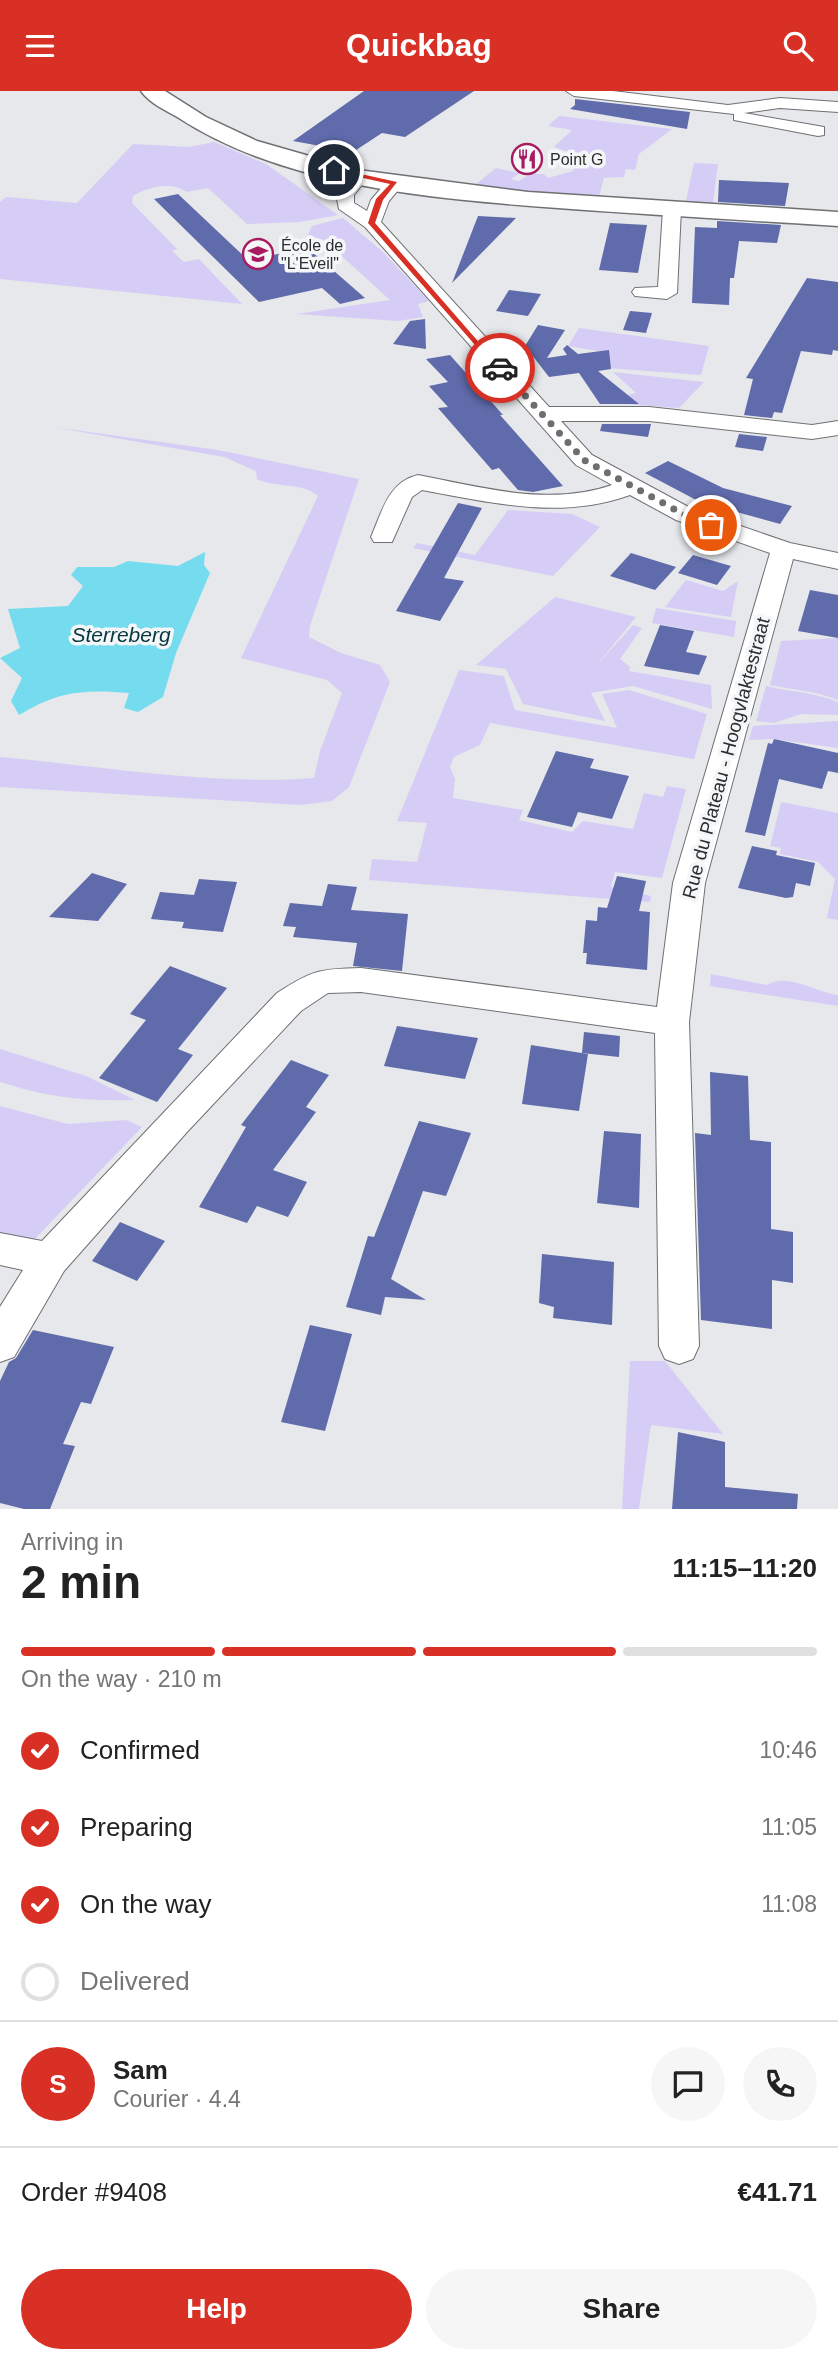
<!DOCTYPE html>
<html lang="en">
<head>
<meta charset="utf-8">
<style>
	body { margin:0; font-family:Arial,sans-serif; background:#f6f6f6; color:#222; height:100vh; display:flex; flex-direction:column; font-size:26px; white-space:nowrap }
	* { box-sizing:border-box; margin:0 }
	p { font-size:23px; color:#767676 }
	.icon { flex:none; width:38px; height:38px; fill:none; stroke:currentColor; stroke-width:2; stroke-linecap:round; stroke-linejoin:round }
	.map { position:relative; height:1418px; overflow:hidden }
	.side { display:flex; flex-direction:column; background:#fff; flex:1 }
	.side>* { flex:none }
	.pin { position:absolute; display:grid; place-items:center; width:60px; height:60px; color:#fff; margin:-30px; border:4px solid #fff; border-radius:50%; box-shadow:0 2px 7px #0007 }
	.courier { position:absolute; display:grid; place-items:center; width:70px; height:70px; margin:-35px; border:5px solid #d93025; border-radius:50%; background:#fff; color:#222; box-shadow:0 2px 9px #0007 }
	.head em { font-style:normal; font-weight:700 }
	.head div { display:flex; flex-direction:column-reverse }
	.head { display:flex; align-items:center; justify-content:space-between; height:119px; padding:0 21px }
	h1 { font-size:46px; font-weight:700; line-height:52px }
	.bar { display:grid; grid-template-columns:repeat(4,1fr); gap:10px 7px; align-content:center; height:84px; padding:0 21px }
	.bar i { height:9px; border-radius:5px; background:#e0e0e0 }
	.bar .current { background:#d93025 }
	.bar p { grid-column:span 4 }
	.line { display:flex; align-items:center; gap:18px; padding:0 21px; border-top:2px solid #e0e0e0 }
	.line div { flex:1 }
	.round { display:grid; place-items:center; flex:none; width:74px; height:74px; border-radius:37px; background:#f6f6f6 }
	ol { padding:0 21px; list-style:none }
	li { display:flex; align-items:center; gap:21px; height:77px }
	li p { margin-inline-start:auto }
	li .icon { padding:7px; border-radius:50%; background:#d93025; color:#fff; stroke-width:4 }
	li:last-child { color:#767676 }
	li i { width:38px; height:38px; border:4px solid #e0e0e0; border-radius:50% }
	.button { display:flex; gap:14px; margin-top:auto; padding:14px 21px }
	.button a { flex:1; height:80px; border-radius:42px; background:#d93025; color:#fff; font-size:28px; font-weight:700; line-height:80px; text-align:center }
	.button a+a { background:#f6f6f6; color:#222 }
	header { display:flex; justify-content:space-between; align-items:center; height:91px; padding:0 21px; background:#d93025; color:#fff; font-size:32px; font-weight:700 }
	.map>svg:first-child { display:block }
	.green { fill:#d6cdf6 }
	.water { fill:#75dcef }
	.building { fill:#5f6baa }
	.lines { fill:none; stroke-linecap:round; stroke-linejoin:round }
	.minor-casing { stroke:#6e7072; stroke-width:2 }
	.secondary-casing { stroke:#6e7072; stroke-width:3 }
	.minor { fill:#fff; fill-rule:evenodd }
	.secondary { fill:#fff; fill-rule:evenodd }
	.route { fill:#d93025 }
	.done { stroke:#6d6e70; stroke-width:7; stroke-dasharray:0 12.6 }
	.labels { text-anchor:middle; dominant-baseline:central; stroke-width:7; stroke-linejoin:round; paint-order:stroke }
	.far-poi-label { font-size:16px; fill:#2c2d2e; stroke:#f4f6f8; text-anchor:start }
	.street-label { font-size:19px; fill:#2c2d2e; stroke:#f4f6f8 }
	.water-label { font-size:21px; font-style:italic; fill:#04373f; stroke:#f4f6f8 }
</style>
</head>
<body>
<header><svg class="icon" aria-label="menu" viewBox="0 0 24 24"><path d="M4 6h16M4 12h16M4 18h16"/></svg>Quickbag<svg class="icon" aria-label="search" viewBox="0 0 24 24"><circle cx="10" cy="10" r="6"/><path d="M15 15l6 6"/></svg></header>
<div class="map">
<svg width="838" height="1418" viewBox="0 0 838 1418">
	<rect width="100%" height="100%" fill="#e6e8eb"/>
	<!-- green -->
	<g class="green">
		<path d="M559,25L672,38L639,63L635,79L626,78L624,86L604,87L599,106L539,103L475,94L496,77L520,82L511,88L519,90L530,83H544L548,87L573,80L577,64L554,56L572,39L548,35Z"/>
		<path d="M214,51L266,73L338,124L300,131L247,133L208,97L186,101C172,90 148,96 133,105L132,112L177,158L172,160L184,171L199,168L242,213L0,188V111L6,106L77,112L133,53L189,56Z"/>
		<path d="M694,72L718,73L713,112L686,110Z"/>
		<path d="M343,127L383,161L429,210L418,213L423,226L398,230L296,223L390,209L324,149L308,144L312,135Z"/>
		<path d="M579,237L709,255L701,284L607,277L603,261L568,255Z"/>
		<path d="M613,281L704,291L679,317L610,312L607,308L636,302Z"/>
		<path d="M53,336L218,359L359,388L310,535L309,546L341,562L380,574L390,591L349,696L332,710L301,714L0,696V666C100,675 215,695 314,687L320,660L342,602L327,589L241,567L318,405C300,390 278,398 257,388L256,380L224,366Z"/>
		<path d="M508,419L572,423L600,436L553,485L413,457L417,452L475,464Z"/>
		<path d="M686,489L723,500L738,490L731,526L665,516Z"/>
		<path d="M555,506L636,526L597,574L633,534L642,537L620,568L630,576L629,580L711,594L712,618L633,595L591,602L605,630L523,613L506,578L476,574Z"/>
		<path d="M656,517L736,530L734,546L652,532Z"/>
		<path d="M838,547V609C816,600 794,599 770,594L781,550Z"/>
		<path d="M459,579L504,585L515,619L617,637L602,603L629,599L707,623L694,668L490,632L480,654L454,666L450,676L455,688L453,707L523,719L519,729L572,741L583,730L633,738L644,702L663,706L667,695L686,698L662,787L615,781L611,796L651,805L650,811L369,789L372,768L417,771L427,732L397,730Z"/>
		<path d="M766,595C791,601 815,601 838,611V624L801,623L774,632L756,630Z"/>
		<path d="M838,630V657L774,648L749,649L753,635Z"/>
		<path d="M781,711L838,722V829L827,827L835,788L818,771L780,763L781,757L770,755Z"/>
		<path d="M711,883L767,894C788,881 816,902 838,904V915L710,895Z"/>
		<path d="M0,958L86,985L135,1009C81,1010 51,1007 0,991Z"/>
		<path d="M0,1015L68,1033L126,1029L142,1036L28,1155L0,1149Z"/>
		<path d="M630,1270H665L723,1343L651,1334L639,1418H622Z"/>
	</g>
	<!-- water -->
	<path class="water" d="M205,461L204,474L210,482L176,562L163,606L138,621L124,617L129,602C84,598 58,600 19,624L11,610L22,587L0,567L20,557L8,518L68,515L83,495L71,484L77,476H114L128,470L178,475Z"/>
	<!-- building -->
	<g class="building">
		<path d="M364,0H474L405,46L382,42L353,61L293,50Z"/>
		<path d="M575,8L690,21L687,38L570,18L575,14Z"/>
		<path d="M719,89L789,92L785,115L718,111Z"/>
		<path d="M178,103L248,169L283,162L282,158L303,153L365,207L340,213L322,197L259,211L154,108Z"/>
		<path d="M478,125L516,127L452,192Z"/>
		<path d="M717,130L781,134L777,152L739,150L734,187H730L729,214L692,212L695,136L717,137Z"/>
		<path d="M610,132L647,134L638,182L599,179Z"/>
		<path d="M807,187L838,191V260L833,259L832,264L801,260L782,322L774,321L772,327L744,324L753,288L746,287Z"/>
		<path d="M509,199L541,203L528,225L496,220Z"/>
		<path d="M630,220L652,222L646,242L623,239Z"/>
		<path d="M425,228L426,258L393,253L410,230Z"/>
		<path d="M538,234L565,239L547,267L567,264L563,258L567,254L578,263L609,259L611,278L598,280L639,313H600L579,282L549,286L525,255Z"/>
		<path d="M450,264L503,324H500L563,395L533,401L518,399L499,377L492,379L438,317L448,316L429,295L448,291L426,268Z"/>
		<path d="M602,333H651L648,346L600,340Z"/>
		<path d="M739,343L767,346L763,360L735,356Z"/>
		<path d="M668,370L723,397L792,415L780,433L700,411L645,382Z"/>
		<path d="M458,412L482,417L444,487L464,490L440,530L396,520Z"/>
		<path d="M631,462L676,476L655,499L610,485Z"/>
		<path d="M693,464L731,475L717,494L678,482Z"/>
		<path d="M810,499L838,504V547L798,540Z"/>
		<path d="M660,534L694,540L686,561L707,565L699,584L644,575Z"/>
		<path d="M774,648L838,662V682L828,680L822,698L779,688L765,745L745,741L768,652L772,653Z"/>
		<path d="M556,660L594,668L590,677L629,685L612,728L578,721L572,736L527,726Z"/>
		<path d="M752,755L777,760L776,764L815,772L810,795L796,792L793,806L786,807L738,797Z"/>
		<path d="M92,782L127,793L98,830L49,826Z"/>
		<path d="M617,785L646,790L639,820L650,821L647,879L586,873L587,862H583L586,829L597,830L598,816L607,817Z"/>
		<path d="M199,788L237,791L223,841L182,837L184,831L151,828L160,801L194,804Z"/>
		<path d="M328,793L357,796L351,819L408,823L402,880L353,875L357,852L293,846L296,836L283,835L290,812L322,815Z"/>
		<path d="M170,875L227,897L178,958L193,964L157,1011L99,987L146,929L130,923Z"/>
		<path d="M397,935L478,947L465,988L384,975Z"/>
		<path d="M584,941L620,945L619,966L582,962Z"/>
		<path d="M531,954L588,963L579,1020L522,1013Z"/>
		<path d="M291,969L329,984L306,1016L316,1021L273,1079L307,1091L288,1126L257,1115L247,1132L199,1116L246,1036L241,1034Z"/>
		<path d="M710,981L748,985L750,1049L771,1051V1138L793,1141V1192L772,1189V1238L701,1229L695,1042L711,1044Z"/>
		<path d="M419,1030L471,1042L446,1105L423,1100L391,1188L426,1209L385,1206L381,1224L346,1216L368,1145L374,1146Z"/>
		<path d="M604,1040L641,1043L639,1117L597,1112Z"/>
		<path d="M120,1131L165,1150L137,1190L92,1170Z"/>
		<path d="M542,1163L614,1171L612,1234L553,1227L554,1216L539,1212Z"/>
		<path d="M310,1234L352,1243L325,1340L281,1331Z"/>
		<path d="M33,1239L114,1256L91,1313L81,1311L63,1353L75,1355L50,1418H24L0,1412V1290L9,1271L16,1267Z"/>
		<path d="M678,1341L725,1351V1396L798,1403L797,1418H672Z"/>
	</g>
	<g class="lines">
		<!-- minor casing -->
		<g class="minor-casing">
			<g id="minor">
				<path d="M566,0H613L728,14L780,7L838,11V21L780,17L744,22L824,36V44L818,45L734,29V23L574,5Z"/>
				<path d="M360,80L369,85L354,104V112L367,120L371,109L389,88H401L404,92L389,110L381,131L549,316H649L812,334L838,330V344L812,348L649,330H561L592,364L694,419L790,452L838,462V478L793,468L705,792L689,931L699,1255L693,1268L679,1273L665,1268L659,1255L655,942L361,901L328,902L301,920L187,1041L64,1180L14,1266L0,1271V1216L23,1179L0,1174V1142L42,1150L277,902C313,879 319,878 361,877L657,916L673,792L770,462L676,429L630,404C560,429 493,412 422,399L412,406L392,451H374L371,446C382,421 388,391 418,384C481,396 549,416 612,394L576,374L365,136L339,118L336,103L354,81Z"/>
				<path d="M672,113L681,118L677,202L667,208L635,205L632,201L635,197L658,196L663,118Z"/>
			</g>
		</g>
		<!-- secondary casing -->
		<g class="secondary-casing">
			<path id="secondary" d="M141,0H165L206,26L257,50L358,79L528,101L838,121V135C745,129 651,124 558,117C435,108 285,96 179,27C167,20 149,12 141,0Z"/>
		</g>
		<!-- minor -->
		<use href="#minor" class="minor"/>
		<!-- secondary -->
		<use href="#secondary" class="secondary"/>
	</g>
	<!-- route -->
	<path class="route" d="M334,77L397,91L383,109L375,132L503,279H497L368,132L376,108L390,93L332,80Z"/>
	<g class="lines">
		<!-- done -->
		<path class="done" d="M500,277L584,369L685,424L711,434"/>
	</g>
	<!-- icons -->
	<defs>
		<g id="restaurant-ring" transform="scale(1.575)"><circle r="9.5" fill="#f4f6f8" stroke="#a81b5e" stroke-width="1.5"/><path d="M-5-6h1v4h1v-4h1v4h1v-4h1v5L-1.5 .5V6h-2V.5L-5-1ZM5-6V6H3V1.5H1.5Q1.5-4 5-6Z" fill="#a81b5e"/></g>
		<g id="school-ring" transform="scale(1.575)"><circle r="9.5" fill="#f4f6f8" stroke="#a81b5e" stroke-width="1.5"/><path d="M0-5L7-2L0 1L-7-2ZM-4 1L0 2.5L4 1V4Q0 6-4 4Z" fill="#a81b5e"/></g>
	</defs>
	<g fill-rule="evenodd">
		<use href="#restaurant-ring" x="527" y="68"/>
		<use href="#school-ring" x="258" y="163"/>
	</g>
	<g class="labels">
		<!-- far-poi labels -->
		<g class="far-poi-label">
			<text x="550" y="68">Point G</text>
			<text x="281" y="154">École de<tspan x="281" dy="18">"L'Eveil"</tspan></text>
		</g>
		<!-- street labels -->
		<g class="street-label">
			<text transform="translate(726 667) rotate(-75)">Rue du Plateau - Hoogvlaktestraat</text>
		</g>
		<!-- water labels -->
		<g class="water-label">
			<text x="121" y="543">Sterreberg</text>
		</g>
	</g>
</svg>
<div class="pin" style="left:711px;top:434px;background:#ea580c"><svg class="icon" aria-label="bag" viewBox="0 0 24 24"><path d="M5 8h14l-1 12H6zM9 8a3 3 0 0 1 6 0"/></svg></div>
<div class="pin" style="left:334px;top:79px;background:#1f2937"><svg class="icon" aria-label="home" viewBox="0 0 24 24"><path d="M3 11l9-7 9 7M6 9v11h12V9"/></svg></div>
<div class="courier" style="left:500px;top:277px"><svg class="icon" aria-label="car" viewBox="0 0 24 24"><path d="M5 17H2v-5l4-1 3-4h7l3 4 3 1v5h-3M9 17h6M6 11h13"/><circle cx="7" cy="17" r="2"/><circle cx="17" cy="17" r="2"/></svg></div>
</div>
<section class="side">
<div class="head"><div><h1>2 min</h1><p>Arriving in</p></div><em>11:15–11:20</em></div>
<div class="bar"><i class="current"></i><i class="current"></i><i class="current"></i><i></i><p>On the way · 210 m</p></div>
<ol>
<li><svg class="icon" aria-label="check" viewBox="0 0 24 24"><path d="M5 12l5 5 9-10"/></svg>Confirmed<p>10:46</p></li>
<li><svg class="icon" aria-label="check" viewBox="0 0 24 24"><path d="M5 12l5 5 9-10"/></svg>Preparing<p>11:05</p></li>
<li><svg class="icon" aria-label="check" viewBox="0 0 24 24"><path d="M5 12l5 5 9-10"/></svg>On the way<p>11:08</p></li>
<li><i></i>Delivered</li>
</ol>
<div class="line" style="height:126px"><b class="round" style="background:#d93025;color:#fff">S</b><div><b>Sam</b><p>Courier · 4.4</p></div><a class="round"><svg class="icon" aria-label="chat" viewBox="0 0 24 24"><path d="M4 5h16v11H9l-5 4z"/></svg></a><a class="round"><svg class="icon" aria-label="phone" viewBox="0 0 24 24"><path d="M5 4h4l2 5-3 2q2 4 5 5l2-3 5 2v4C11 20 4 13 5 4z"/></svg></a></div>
<div class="line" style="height:91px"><div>Order #9408</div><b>€41.71</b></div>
<div class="button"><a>Help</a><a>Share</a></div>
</section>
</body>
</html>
